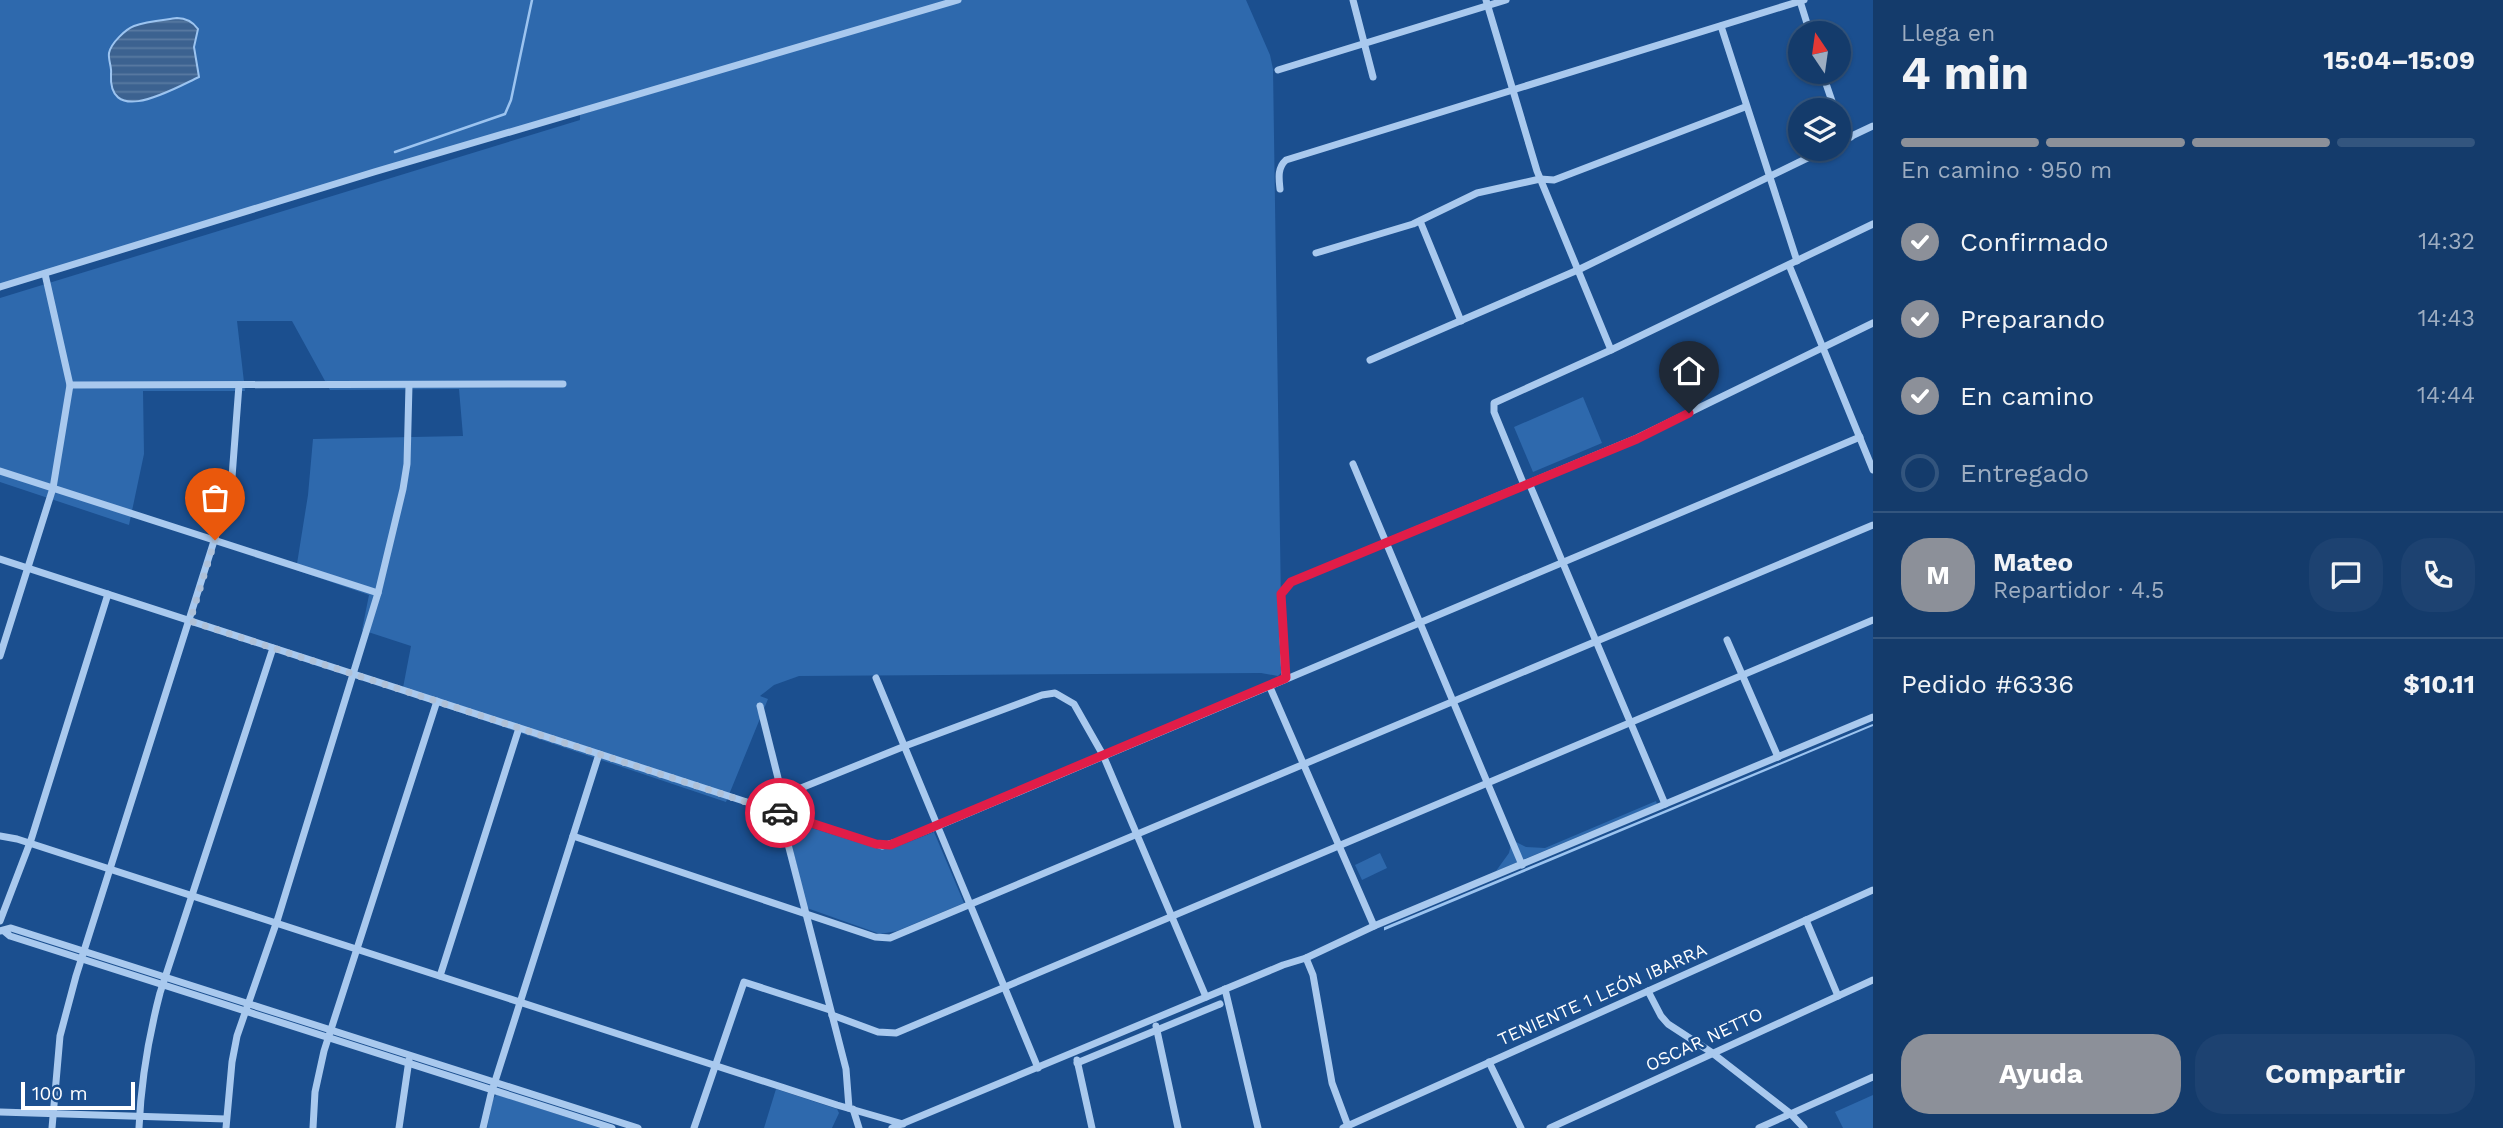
<!DOCTYPE html>
<html lang="es">
<head>
<meta charset="utf-8">
<style>
	body { margin:0; font-family:"Work Sans",sans-serif; background:#1d4271; color:#f1f3f6; height:100vh; display:flex; flex-direction:column; font-size:26px; white-space:nowrap }
	* { box-sizing:border-box; margin:0 }
	p { font-size:23px; color:#9dadc1 }
	.icon { flex:none; width:38px; height:38px; fill:none; stroke:currentColor; stroke-width:2; stroke-linecap:round; stroke-linejoin:round }
	.map { position:relative; flex:1; overflow:hidden }
	.sheet { display:flex; flex-direction:column; background:#143b6b; width:630px }
	.sheet>* { flex:none }
	.needle { width:46px; rotate:347deg }
	.tools { position:absolute; left:1788px; top:21px; display:grid; gap:14px }
	.tools a { display:grid; place-items:center; width:63px; height:63px; border-radius:50%; background:#143b6b; box-shadow:0 2px 5px #0004,0 0 0 2px #33557e; font-size:35px }
	.scale { position:absolute; left:21px; bottom:18px; width:114px; box-sizing:border-box; padding-left:7px; border:4px solid #fff; border-top:0; font-size:19px; line-height:24px; white-space:nowrap; color:#fff; -webkit-text-stroke:5px #1b4f8f; paint-order:stroke }
	.pin { position:absolute; display:grid; place-items:center; width:60px; height:60px; color:#fff; margin:-72px -30px; border-radius:50% 50% 50% 0; rotate:-45deg; box-shadow:0 0 7px #0007 }
	.pin .icon { rotate:45deg }
	.courier { position:absolute; display:grid; place-items:center; width:70px; height:70px; margin:-35px; border:5px solid #e11d48; border-radius:50%; background:#fff; color:#222; box-shadow:0 2px 9px #0007 }
	.summary em { font-style:normal; font-weight:700 }
	.summary div { display:flex; flex-direction:column-reverse }
	.summary { display:flex; align-items:center; justify-content:space-between; height:119px; padding:0 28px }
	h1 { font-size:46px; font-weight:700; line-height:52px }
	.bar { display:grid; grid-template-columns:repeat(4,1fr); gap:10px 7px; align-content:center; height:84px; padding:0 28px }
	.bar i { height:9px; border-radius:5px; background:#33557e }
	.bar .current { background:#8c9099 }
	.bar p { grid-column:span 4 }
	.line { display:flex; align-items:center; gap:18px; padding:0 28px; border-top:2px solid #33557e }
	.line div { flex:1 }
	.round { display:grid; place-items:center; flex:none; width:74px; height:74px; border-radius:28px; background:#1d4271 }
	ol { padding:0 28px; list-style:none }
	li { display:flex; align-items:center; gap:21px; height:77px }
	li p { margin-inline-start:auto }
	li .icon { padding:7px; border-radius:50%; background:#8c9099; color:#fff; stroke-width:4 }
	li:last-child { color:#9dadc1 }
	li i { width:38px; height:38px; border:4px solid #33557e; border-radius:50% }
	.cta { display:flex; gap:14px; margin-top:auto; padding:14px 28px }
	.cta a { flex:1; height:80px; border-radius:28px; background:#8c9099; color:#fff; font-size:28px; font-weight:700; line-height:80px; text-align:center }
	.cta a+a { background:#1d4271; color:#f1f3f6 }
	main { display:flex; flex:1; min-height:0 }
	.map>svg:first-child { display:block }
	.green { fill:#2e69ad }
	.water { fill:url(#water-rules); stroke:#9cc4f0; stroke-width:2 }
	.lines { fill:none; stroke-linecap:round; stroke-linejoin:round }
	.stream { stroke:#9cc4f0; stroke-width:2.5 }
	.street { stroke:#a9c9ee; stroke-width:7 }
	.done { stroke:#afc1d8; stroke-width:7; stroke-dasharray:0 12.6 }
	.route { stroke:#e11d48; stroke-width:9 }
	.labels { text-anchor:middle; dominant-baseline:central; stroke-width:5; stroke-linejoin:round; paint-order:stroke }
	.street-label { font-size:18px; fill:#fff; stroke:#1b4f8f }
</style>
</head>
<body>
<main>
<div class="map">
<svg width="1873" height="1128" viewBox="0 0 1873 1128">
	<defs>
		<pattern id="water-rules" width="6" height="5" patternUnits="userSpaceOnUse" patternTransform="scale(1.75)"><rect width="6" height="5" fill="#3c6290"/><path d="M0 2.5h6" fill="none" stroke="#597aa1"/></pattern>
	</defs>
	<rect width="100%" height="100%" fill="#1b4f8f"/>
	<!-- green -->
	<g class="green">
		<path d="M0,0H956L0,284Z"/>
		<path d="M960,0H1246L1270,55L1273,69L1282,672L1278,676L1261,673L799,676L774,685L760,696L768,699L726,802L402,693L411,646L362,630L369,595L296,570L308,495L313,439L463,436L459,389L330,390L292,321H237L245,391H143L144,454L129,525L0,482V298L580,120V115Z"/>
		<path d="M1583,397L1602,443L1533,472L1514,427Z"/>
		<path d="M1656,801L1657,804L1496,871L1509,853L1512,840L1526,847L1545,848Z"/>
		<path d="M786,820L879,849L896,847L934,832L964,903L897,931L880,934L807,908Z"/>
		<path d="M1380,853L1387,868L1362,880L1355,865Z"/>
		<path d="M776,1089L837,1109L839,1113L832,1128H764Z"/>
		<path d="M496,1095H498L600,1128H487L493,1099Z"/>
		<path d="M1873,1095V1128H1843L1835,1112Z"/>
	</g>
	<!-- water -->
	<g class="water">
		<path d="M177,18C186,18 193,22 198,29L194,47L199,77C175,88 108,128 111,74C112,67 108,60 109,53C111,43 126,29 134,26C147,21 164,20 177,18Z"/>
		<path d="M1873,725L1385,929V928Z"/>
	</g>
	<g class="lines">
		<!-- stream -->
		<path class="stream" d="M395,152L505,114L511,100L532,0"/>
		<!-- street -->
		<g class="street">
			<path d="M1353,0L1373,77"/>
			<path d="M1486,0L1537,171L1611,350"/>
			<path d="M1800,1L1810,33"/>
			<path d="M1721,26L1797,261"/>
			<path d="M1278,70L1506,0"/>
			<path d="M1822,72L1835,110"/>
			<path d="M1839,119L1851,137"/>
			<path d="M1839,142L1873,126"/>
			<path d="M1280,189C1279,179 1277,168 1286,160L1804,0"/>
			<path d="M1420,221L1461,321"/>
			<path d="M1316,253L1413,224L1477,193L1540,179L1554,180L1745,107"/>
			<path d="M1789,265L1873,470"/>
			<path d="M0,287L374,172L958,0"/>
			<path d="M1370,360L1580,269L1826,149"/>
			<path d="M70,385L563,384"/>
			<path d="M1353,464L1522,865"/>
			<path d="M0,471L378,593"/>
			<path d="M1529,483L1665,804"/>
			<path d="M1524,485L1494,412V403L1611,350L1873,224"/>
			<path d="M0,559L882,846L897,842L938,826L1860,437"/>
			<path d="M1727,640L1778,757"/>
			<path d="M0,656L53,488L70,385L45,274"/>
			<path d="M876,678L1038,1068"/>
			<path d="M1285,678L1281,594L1291,582L1637,438L1873,323"/>
			<path d="M1269,685L1374,926"/>
			<path d="M760,706L784,802"/>
			<path d="M0,836L17,839L837,1105L903,1124"/>
			<path d="M573,836L875,937L890,938L1873,525"/>
			<path d="M1806,920L1838,996"/>
			<path d="M0,921L31,840L108,594"/>
			<path d="M0,931L11,928L638,1128"/>
			<path d="M4,931L10,936L612,1128"/>
			<path d="M1306,958L1313,975L1332,1083L1348,1126"/>
			<path d="M440,976L519,728"/>
			<path d="M1225,989L1258,1128"/>
			<path d="M1648,991L1661,1016L1668,1024L1711,1052L1791,1114L1804,1128"/>
			<path d="M832,1015L878,1032L896,1033L1873,620"/>
			<path d="M1156,1026L1178,1128"/>
			<path d="M1077,1060L1092,1128"/>
			<path d="M1489,1062L1521,1128"/>
			<path d="M1077,1063L1220,1004"/>
			<path d="M849,1108L846,1069L780,813C784,800 790,795 801,788L905,746L1042,695L1055,693L1074,704L1103,755L1206,997"/>
			<path d="M853,1109L859,1128"/>
			<path d="M0,1112L226,1119"/>
			<path d="M52,1128L60,1036L76,976L227,500L232,477L239,385"/>
			<path d="M139,1128C141,1080 148,1039 160,993L273,648"/>
			<path d="M226,1128L232,1062L237,1036L278,918L378,593L403,489L407,464L409,385"/>
			<path d="M313,1128L315,1092L324,1051L437,701"/>
			<path d="M399,1128L409,1060"/>
			<path d="M483,1128L491,1094L599,754"/>
			<path d="M694,1128L744,982L830,1010"/>
			<path d="M892,1128L1283,965L1306,958L1374,926L1873,717"/>
			<path d="M1343,1128L1873,890"/>
			<path d="M1550,1128L1873,980"/>
			<path d="M1759,1128L1873,1077"/>
		</g>
	</g>
	<g class="lines">
		<!-- done -->
		<path class="done" d="M215,540L190,621L780,813"/>
		<!-- route -->
		<path class="route" d="M780,813L876,844L890,845L1286,678L1281,594L1291,582L1637,439L1689,413"/>
	</g>
	<g class="labels">
		<!-- street labels -->
		<g class="street-label">
			<text transform="translate(1602 994) rotate(-24)">TENIENTE 1 LEÓN IBARRA</text>
			<text transform="translate(1704 1039) rotate(-25)">OSCAR NETTO</text>
		</g>
	</g>
</svg>
<div class="tools">
<a><svg class="needle" viewBox="-14 -14 28 28"><path d="M0-13l5 13h-10z" fill="#e53935"/><path d="M0 13l5-13h-10z" fill="#9dadc1"/></svg></a>
<a><svg class="icon" aria-label="layers" viewBox="0 0 24 24"><path d="M12 4l9 5-9 5-9-5zM3 14l9 5 9-5"/></svg></a>
</div>
<div class="scale">100 m</div>
<div class="pin" style="left:215px;top:540px;background:#ea580c"><svg class="icon" aria-label="bag" viewBox="0 0 24 24"><path d="M5 8h14l-1 12H6zM9 8a3 3 0 0 1 6 0"/></svg></div>
<div class="pin" style="left:1689px;top:413px;background:#1f2937"><svg class="icon" aria-label="home" viewBox="0 0 24 24"><path d="M3 11l9-7 9 7M6 9v11h12V9"/></svg></div>
<div class="courier" style="left:780px;top:813px"><svg class="icon" aria-label="car" viewBox="0 0 24 24"><path d="M5 17H2v-5l4-1 3-4h7l3 4 3 1v5h-3M9 17h6M6 11h13"/><circle cx="7" cy="17" r="2"/><circle cx="17" cy="17" r="2"/></svg></div>
</div>
<section class="sheet">
<div class="summary"><div><h1>4 min</h1><p>Llega en</p></div><em>15:04–15:09</em></div>
<div class="bar"><i class="current"></i><i class="current"></i><i class="current"></i><i></i><p>En camino · 950 m</p></div>
<ol>
<li><svg class="icon" aria-label="check" viewBox="0 0 24 24"><path d="M5 12l5 5 9-10"/></svg>Confirmado<p>14:32</p></li>
<li><svg class="icon" aria-label="check" viewBox="0 0 24 24"><path d="M5 12l5 5 9-10"/></svg>Preparando<p>14:43</p></li>
<li><svg class="icon" aria-label="check" viewBox="0 0 24 24"><path d="M5 12l5 5 9-10"/></svg>En camino<p>14:44</p></li>
<li><i></i>Entregado</li>
</ol>
<div class="line" style="height:126px"><b class="round" style="background:#8c9099;color:#fff">M</b><div><b>Mateo</b><p>Repartidor · 4.5</p></div><a class="round"><svg class="icon" aria-label="chat" viewBox="0 0 24 24"><path d="M4 5h16v11H9l-5 4z"/></svg></a><a class="round"><svg class="icon" aria-label="phone" viewBox="0 0 24 24"><path d="M5 4h4l2 5-3 2q2 4 5 5l2-3 5 2v4C11 20 4 13 5 4z"/></svg></a></div>
<div class="line" style="height:91px"><div>Pedido #6336</div><b>$10.11</b></div>
<div class="cta"><a>Ayuda</a><a>Compartir</a></div>
</section>
</main>
</body>
</html>
